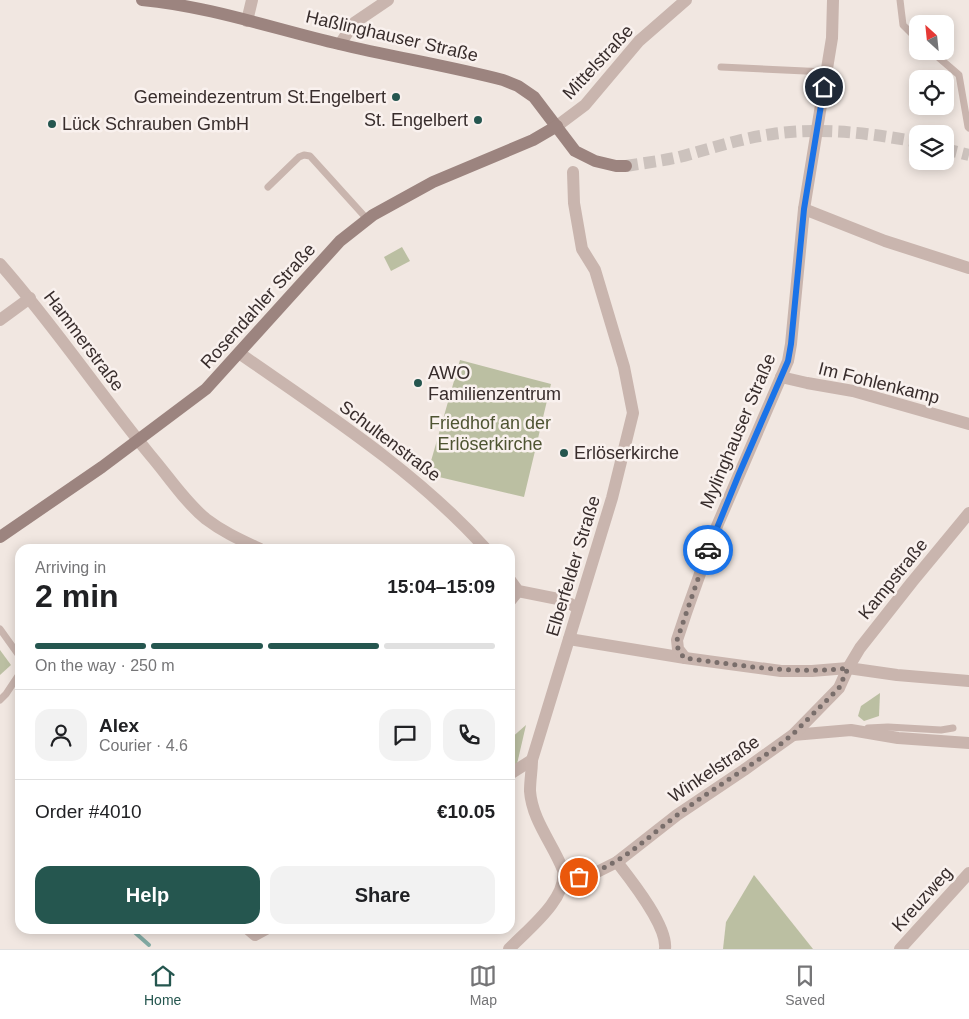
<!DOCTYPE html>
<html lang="en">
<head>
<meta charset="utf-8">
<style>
	body { margin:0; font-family:Helvetica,sans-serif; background:#f2f2f2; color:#202124; height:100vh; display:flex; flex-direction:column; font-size:19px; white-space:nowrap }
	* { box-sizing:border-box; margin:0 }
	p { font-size:16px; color:#757577 }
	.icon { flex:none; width:28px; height:28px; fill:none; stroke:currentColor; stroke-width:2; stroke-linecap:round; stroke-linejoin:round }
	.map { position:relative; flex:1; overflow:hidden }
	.side { position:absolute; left:15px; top:544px; width:500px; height:390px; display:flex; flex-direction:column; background:#fff; border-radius:15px; box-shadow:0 2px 12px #0003 }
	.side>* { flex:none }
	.needle { width:32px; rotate:333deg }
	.controls { position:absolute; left:909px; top:15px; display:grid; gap:10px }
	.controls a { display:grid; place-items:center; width:45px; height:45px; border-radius:10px; background:#fff; box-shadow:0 2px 12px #0003; font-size:25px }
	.pin { position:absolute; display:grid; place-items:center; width:42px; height:42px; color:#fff; margin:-21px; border:2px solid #fff; border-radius:50%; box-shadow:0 1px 5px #0007 }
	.courier { position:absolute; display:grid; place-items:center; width:50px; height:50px; margin:-25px; border:4px solid #1a73e8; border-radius:50%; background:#fff; color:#222; box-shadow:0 1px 6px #0007 }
	.overview em { font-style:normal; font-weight:700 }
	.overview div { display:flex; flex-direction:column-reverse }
	.overview { display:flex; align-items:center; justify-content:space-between; height:85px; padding:0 20px }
	h1 { font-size:32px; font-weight:700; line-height:38px }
	.bar { display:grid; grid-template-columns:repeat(4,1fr); gap:8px 5px; align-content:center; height:60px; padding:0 20px }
	.bar i { height:6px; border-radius:4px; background:#e0e0e0 }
	.bar .active { background:#25564f }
	.bar p { grid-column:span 4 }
	.line { display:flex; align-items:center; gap:12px; padding:0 20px; border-top:1px solid #e0e0e0 }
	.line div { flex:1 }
	.round { display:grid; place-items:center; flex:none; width:52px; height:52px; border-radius:15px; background:#f2f2f2 }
	.button { display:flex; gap:10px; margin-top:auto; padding:10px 20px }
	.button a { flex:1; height:58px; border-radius:15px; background:#25564f; color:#fff; font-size:20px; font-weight:700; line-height:58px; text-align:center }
	.button a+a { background:#f2f2f2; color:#202124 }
	.tab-bar { display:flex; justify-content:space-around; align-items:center; height:70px; border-top:1px solid #e0e0e0; background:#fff; font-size:14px; color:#757577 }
	.tab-bar a { display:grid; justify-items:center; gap:2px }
	.tab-bar .active { color:#25564f }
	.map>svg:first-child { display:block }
	.green { fill:#bbbfa2 }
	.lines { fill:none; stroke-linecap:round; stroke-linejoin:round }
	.stream { stroke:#83aca5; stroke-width:4 }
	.secondary-tunnel { stroke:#ccc2bd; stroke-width:12; stroke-dasharray:12 6; stroke-linecap:butt }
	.service { stroke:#c9b5ae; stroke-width:7 }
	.minor { stroke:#c9b5ae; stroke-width:12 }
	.secondary { stroke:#9c847f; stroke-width:12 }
	.done { stroke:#796e6b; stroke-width:5; stroke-dasharray:0 9 }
	.route { stroke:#1a73e8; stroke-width:6 }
	.poi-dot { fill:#25564f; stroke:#f9f1ee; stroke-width:2 }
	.labels { text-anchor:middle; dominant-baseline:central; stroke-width:5; stroke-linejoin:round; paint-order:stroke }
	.street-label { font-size:18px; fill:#382d2c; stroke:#f9f1ee }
	.poi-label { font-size:18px; fill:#382d2c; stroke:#f9f1ee; text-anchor:start }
	.park-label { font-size:18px; fill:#4e5432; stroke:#f9f1ee }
</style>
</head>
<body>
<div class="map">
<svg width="969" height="949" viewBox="0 0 969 949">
	<rect width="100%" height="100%" fill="#f1e7e1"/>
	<!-- green -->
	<g class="green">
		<path d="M402,247L410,261L391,271L384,257Z"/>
		<path d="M460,360L551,384L524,497L439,477L440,473L429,468Z"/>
		<path d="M0,650L11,665L0,675Z"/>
		<path d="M880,693L879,716L864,721L858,716L861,706Z"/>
		<path d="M526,725L517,764L510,768V739Z"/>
		<path d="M754,875L813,949H723L726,922Z"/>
	</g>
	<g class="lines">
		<!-- stream -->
		<path class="stream" d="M131,929L149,945"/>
		<!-- secondary-tunnel -->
		<g class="secondary-tunnel">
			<path d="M945,149L969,155"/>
			<path d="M626,166C644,163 662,161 679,157C710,149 741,138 773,134C821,127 870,133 918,142"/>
		</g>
		<!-- service -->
		<g class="service">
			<path d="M900,0L903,25L918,40"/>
			<path d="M931,51L959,75L968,127L969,128"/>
			<path d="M721,67L827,72"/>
			<path d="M268,187L299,157L304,155L310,156L367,219"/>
			<path d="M0,629L20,657"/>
			<path d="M0,700L6,694L20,673"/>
			<path d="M868,728L888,727L941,730L953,728"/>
		</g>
		<!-- minor -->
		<g class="minor">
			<path d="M247,21L252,0"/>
			<path d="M340,44L354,23L388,0"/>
			<path d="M557,126L585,105L639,41L686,0"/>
			<path d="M804,209L885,241L969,268"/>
			<path d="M0,264C54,325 99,393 151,456C169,477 185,502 206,519C223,532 241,540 260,549"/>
			<path d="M0,320L30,298"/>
			<path d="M239,353C325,413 416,471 486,549"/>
			<path d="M781,377L807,383L853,391L969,424"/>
			<path d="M510,580L518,591L563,600L578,608"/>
			<path d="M510,601L518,591"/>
			<path d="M569,639L685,658L781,671H812L848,668L897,675L969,681"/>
			<path d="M685,658L678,649L677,640L686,613L717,526L788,361L791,344L804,209L832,38L833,0"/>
			<path d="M793,735L851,730L898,738L969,743"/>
			<path d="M510,774L532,760"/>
			<path d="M617,862C631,880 668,926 665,949"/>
			<path d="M579,877L595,873L617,862L677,815L744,770L793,735L839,688L848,668L860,648L912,582L969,513"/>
			<path d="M248,929L255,935L266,929"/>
			<path d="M509,949C527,930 568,899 563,870C553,844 532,820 530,791C530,780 532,770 532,760L612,498L633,413L624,367L595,270L582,249L574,203L573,172"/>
			<path d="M900,949L969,873"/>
		</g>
		<!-- secondary -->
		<g class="secondary">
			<path d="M142,0C208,6 275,29 339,44C393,57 449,66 503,80L518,86L534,97L575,151L595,161L616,166H626"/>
			<path d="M0,537L102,467L206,389L340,241L373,215L433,182L533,140L557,126"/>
		</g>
	</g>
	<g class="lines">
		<!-- done -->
		<path class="done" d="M579,877C620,866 644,840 676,816C709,791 745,770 778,746L792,735L839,688L848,668C793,675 739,665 684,658L678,649L677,640L708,550"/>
		<!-- route -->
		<path class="route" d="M708,550L739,474L788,361L791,344L804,209L824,87"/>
	</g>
	<!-- markers -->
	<g class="poi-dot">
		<circle cx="396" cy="97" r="5"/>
		<circle cx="478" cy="120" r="5"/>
		<circle cx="52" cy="124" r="5"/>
		<circle cx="418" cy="383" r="5"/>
		<circle cx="564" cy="453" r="5"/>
	</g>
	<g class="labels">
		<!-- street labels -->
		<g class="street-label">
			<text transform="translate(392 36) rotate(13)">Haßlinghauser Straße</text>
			<text transform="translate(598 62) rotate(-47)">Mittelstraße</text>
			<text transform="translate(258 306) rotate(-48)">Rosendahler Straße</text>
			<text transform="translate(84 341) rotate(53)">Hammerstraße</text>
			<text transform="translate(879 383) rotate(14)">Im Fohlenkamp</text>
			<text transform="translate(738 431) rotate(-67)">Mylinghauser Straße</text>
			<text transform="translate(390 441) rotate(37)">Schultenstraße</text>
			<text transform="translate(573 566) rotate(-73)">Elberfelder Straße</text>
			<text transform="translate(893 579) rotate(-51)">Kampstraße</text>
			<text transform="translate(714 769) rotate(-34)">Winkelstraße</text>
			<text transform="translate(922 899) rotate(-48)">Kreuzweg</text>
		</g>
		<!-- poi labels -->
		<g class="poi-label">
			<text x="386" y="97" text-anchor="end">Gemeindezentrum St.Engelbert</text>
			<text x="468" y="120" text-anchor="end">St. Engelbert</text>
			<text x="62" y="124">Lück Schrauben GmbH</text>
			<text x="428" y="373">AWO<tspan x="428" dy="21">Familienzentrum</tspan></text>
			<text x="574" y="453">Erlöserkirche</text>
		</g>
		<!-- park labels -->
		<g class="park-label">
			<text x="490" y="423">Friedhof an der<tspan x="490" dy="21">Erlöserkirche</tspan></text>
		</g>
	</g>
</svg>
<div class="controls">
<a><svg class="needle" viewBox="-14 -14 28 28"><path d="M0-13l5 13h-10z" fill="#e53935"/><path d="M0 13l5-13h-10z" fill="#757577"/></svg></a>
<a><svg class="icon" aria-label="locate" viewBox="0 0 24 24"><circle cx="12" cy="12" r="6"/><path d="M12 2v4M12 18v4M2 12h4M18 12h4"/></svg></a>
<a><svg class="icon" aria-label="layers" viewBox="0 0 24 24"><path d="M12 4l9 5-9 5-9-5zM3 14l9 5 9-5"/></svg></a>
</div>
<div class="pin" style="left:579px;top:877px;background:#ea580c"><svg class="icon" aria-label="bag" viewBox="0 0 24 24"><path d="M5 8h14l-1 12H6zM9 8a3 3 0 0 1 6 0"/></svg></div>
<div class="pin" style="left:824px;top:87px;background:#1f2937"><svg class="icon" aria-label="home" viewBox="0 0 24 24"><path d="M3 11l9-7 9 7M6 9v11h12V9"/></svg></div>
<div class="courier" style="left:708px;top:550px"><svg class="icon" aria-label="car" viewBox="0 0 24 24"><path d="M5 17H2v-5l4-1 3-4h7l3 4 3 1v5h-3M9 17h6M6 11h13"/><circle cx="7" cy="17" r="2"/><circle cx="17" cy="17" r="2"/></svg></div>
<section class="side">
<div class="overview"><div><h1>2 min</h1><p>Arriving in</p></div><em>15:04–15:09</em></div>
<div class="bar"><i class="active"></i><i class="active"></i><i class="active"></i><i></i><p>On the way · 250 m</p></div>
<div class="line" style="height:90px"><a class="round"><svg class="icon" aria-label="person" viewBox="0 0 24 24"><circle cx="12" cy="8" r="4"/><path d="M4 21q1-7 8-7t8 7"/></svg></a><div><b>Alex</b><p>Courier · 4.6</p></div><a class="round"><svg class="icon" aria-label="chat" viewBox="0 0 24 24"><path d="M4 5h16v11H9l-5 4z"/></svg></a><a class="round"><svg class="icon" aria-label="phone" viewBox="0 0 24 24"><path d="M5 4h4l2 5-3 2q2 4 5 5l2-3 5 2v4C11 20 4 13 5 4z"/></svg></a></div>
<div class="line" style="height:65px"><div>Order #4010</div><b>€10.05</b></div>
<div class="button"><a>Help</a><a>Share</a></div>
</section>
</div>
<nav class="tab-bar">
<a class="active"><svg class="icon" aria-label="home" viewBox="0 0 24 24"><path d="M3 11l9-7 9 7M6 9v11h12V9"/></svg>Home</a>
<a><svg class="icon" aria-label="map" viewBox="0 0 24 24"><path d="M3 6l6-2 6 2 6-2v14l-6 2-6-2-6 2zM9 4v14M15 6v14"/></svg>Map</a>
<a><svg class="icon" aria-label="saved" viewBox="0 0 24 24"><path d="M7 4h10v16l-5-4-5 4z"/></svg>Saved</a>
</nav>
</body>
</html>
